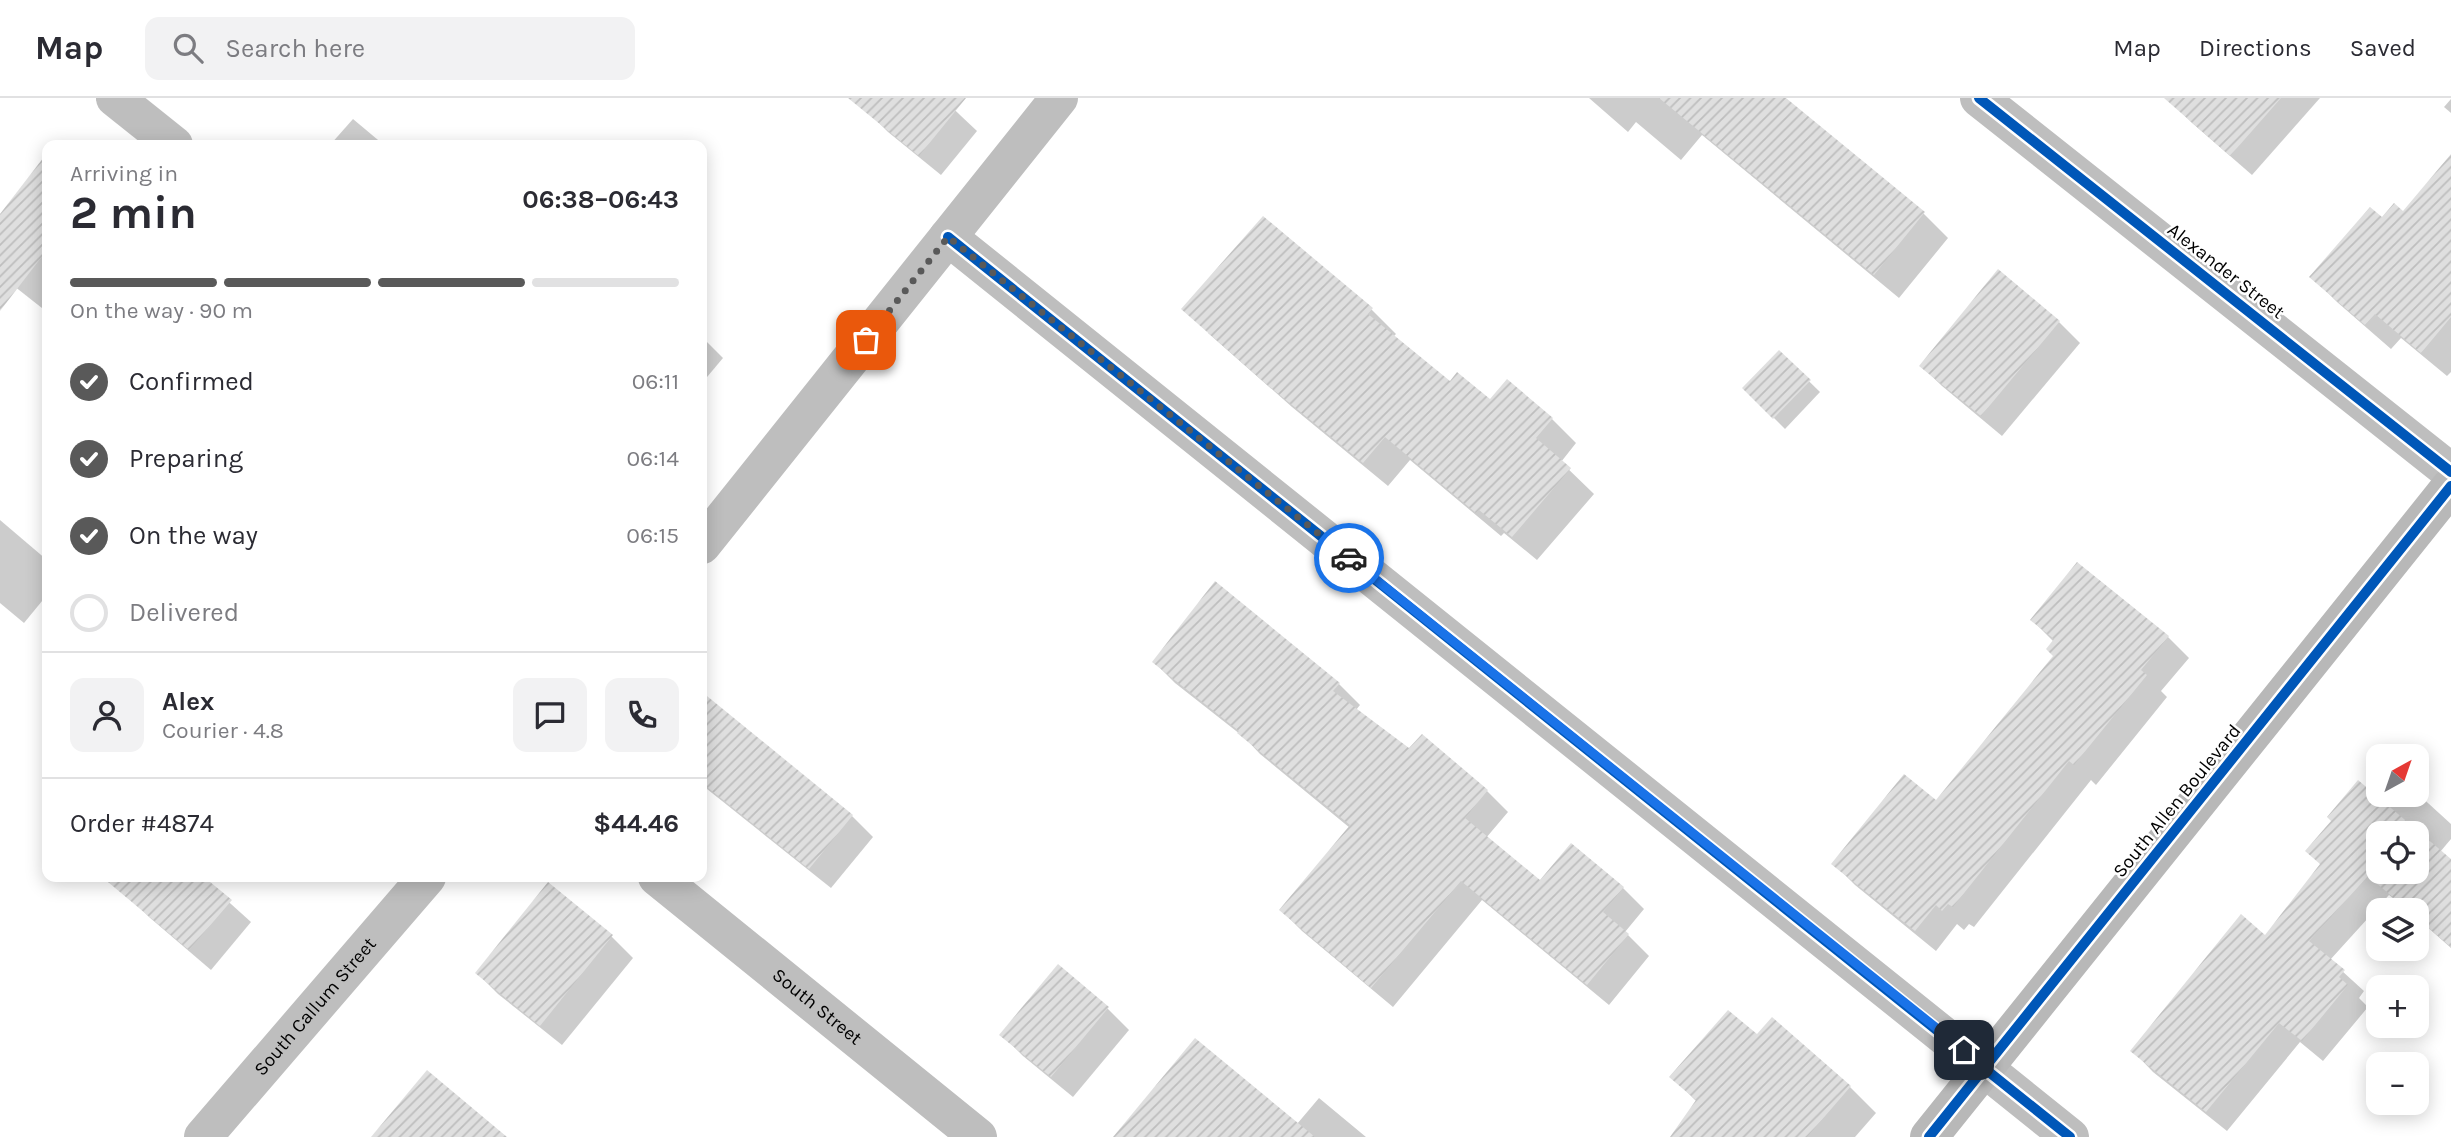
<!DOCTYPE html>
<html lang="en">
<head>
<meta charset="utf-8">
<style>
	body { margin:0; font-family:Karla,sans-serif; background:#f2f2f3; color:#2b2b33; height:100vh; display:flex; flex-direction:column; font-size:26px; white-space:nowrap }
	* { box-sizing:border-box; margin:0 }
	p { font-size:23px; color:#7c7c81 }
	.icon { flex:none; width:38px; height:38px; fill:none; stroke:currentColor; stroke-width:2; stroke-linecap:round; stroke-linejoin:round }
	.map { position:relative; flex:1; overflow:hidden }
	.drawer { position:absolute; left:42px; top:42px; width:665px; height:742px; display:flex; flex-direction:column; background:#fff; border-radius:14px; box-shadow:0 4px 18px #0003 }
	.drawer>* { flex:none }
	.needle { width:46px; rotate:40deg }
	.buttons { position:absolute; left:2366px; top:646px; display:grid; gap:14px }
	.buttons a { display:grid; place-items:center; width:63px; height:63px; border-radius:14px; background:#fff; box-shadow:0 4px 18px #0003; font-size:35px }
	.pin { position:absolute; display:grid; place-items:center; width:60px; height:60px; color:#fff; margin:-30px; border-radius:14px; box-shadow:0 4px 10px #0006 }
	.courier { position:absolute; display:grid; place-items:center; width:70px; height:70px; margin:-35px; border:5px solid #1a73e8; border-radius:50%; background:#fff; color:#222; box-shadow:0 2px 9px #0007 }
	.head em { font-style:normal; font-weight:700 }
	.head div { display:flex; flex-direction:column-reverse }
	.head { display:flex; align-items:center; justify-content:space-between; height:119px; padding:0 28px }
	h1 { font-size:46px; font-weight:700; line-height:52px }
	.bar { display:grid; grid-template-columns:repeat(4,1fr); gap:10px 7px; align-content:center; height:84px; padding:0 28px }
	.bar i { height:9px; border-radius:5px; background:#e1e1e2 }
	.bar .selected { background:#595959 }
	.bar p { grid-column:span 4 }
	.line { display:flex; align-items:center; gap:18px; padding:0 28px; border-top:2px solid #e1e1e2 }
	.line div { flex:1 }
	.round { display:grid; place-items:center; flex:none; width:74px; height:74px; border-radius:14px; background:#f2f2f3 }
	ol { padding:0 28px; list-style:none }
	li { display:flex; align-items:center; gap:21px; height:77px }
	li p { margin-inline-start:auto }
	li .icon { padding:7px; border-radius:50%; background:#595959; color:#fff; stroke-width:4 }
	li:last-child { color:#7c7c81 }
	li i { width:38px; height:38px; border:4px solid #e1e1e2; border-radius:50% }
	header { display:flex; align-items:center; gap:42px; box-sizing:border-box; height:98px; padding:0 35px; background:#fff; border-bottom:2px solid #e1e1e2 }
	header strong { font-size:33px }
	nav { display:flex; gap:38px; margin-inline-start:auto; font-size:24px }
	.search { width:490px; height:63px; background:#f2f2f3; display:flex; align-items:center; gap:18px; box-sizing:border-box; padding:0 24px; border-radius:14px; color:#7c7c81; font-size:26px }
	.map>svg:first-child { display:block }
	.shadow { fill:#0003; fill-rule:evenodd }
	.building { fill:url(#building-hatch); fill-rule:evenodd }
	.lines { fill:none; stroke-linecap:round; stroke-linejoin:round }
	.street { stroke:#bebebe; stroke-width:38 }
	.secondary { stroke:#b8b8b8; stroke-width:38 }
	.cycleway-casing { stroke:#fff; stroke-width:15 }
	.cycleway { stroke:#0057b8; stroke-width:10 }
	.done { stroke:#595959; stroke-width:7; stroke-dasharray:0 12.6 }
	.route { stroke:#1a73e8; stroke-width:9 }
	.labels { text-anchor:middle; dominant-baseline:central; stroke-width:5; stroke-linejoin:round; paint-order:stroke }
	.street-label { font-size:19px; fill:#000; stroke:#fff }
</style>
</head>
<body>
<header>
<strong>Map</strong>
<div class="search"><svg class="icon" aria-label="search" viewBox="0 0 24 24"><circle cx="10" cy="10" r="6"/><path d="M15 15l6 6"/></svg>Search here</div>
<nav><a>Map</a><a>Directions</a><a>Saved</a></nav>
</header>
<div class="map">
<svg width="2451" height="1039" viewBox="0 0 2451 1039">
	<defs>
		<pattern id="building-hatch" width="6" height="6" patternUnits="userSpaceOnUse" patternTransform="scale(1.75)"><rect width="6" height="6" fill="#dfdfdf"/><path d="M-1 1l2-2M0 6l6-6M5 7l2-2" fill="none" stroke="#bebebe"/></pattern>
	</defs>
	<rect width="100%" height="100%" fill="#fff"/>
	<!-- shadow -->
	<g class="shadow">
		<path d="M878,0H942L977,33L941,77L888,34L867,13Z"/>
		<path d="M1589,0H1784L1924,116L1948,140L1899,200L1702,37L1681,62L1636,24L1628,34Z"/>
		<path d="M2174,0H2320L2252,77L2191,24L2171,3Z"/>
		<path d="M2451,1V15L2444,9Z"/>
		<path d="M353,21L384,47H330Z"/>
		<path d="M2451,59V274L2447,278L2401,240L2391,251L2337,204L2312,179L2382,121L2403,115Z"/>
		<path d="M45,60L47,62V214L0,177V119Z"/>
		<path d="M1263,120L1372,212L1396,236L1393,239L1450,285L1490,304L1552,321L1576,345L1561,364L1594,396L1537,462L1504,435L1501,438L1410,362L1388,388L1292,309L1208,235Z"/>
		<path d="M2059,224L2080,245L2002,338L1942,288L1921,268Z"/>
		<path d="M702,239L723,260L702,285Z"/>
		<path d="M1779,254L1820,294L1785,331L1744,290Z"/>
		<path d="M0,422L47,462V497L24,525L0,505Z"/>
		<path d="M2032,522L2168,539L2189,560L2161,593L2167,599L2096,687L2091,682L1974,829L1969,826L1964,832L1957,826L1936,853L1855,787L1834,766L1936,704L2055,558L2054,544Z"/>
		<path d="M1154,564L1339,586L1360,607L1356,612L1410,653L1487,693L1508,714L1486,740L1540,785L1623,790L1644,811L1625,834L1649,858L1609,907L1482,802L1393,909L1302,833L1281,812L1350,730L1260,656L1245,640L1175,585Z"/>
		<path d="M704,599L852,718L873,739L831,790L702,687V602Z"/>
		<path d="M2417,695L2451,726V741L2440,754L2451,763V850L2417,820V812H2407L2389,797L2330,862L2364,893L2359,900L2368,909L2323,963L2300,944L2227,1033L2153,974L2133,953L2265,839L2386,696H2417ZM2378,735H2417V774H2378Z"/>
		<path d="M145,779H201L251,824L211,872L149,819L128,798Z"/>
		<path d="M549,787L612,839L633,860L562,947L498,896L477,875Z"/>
		<path d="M1058,869L1108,911L1129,932L1073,999L1023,958L1002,937Z"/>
		<path d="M1757,939L1850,989L1876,1015L1855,1039H1672L1697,1004L1672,979Z"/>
		<path d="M1319,1000L1366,1039H1145L1297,1026Z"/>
	</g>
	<!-- building -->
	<g class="building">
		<path d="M848,0H966L919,58Z"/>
		<path d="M1659,0H1786L1925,114L1874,177Z"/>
		<path d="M2164,0H2281L2230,58Z"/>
		<path d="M47,55V152L0,213V116Z"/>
		<path d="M2451,56V219L2421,255L2375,216L2365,227L2309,179L2370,109L2382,119L2394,105L2403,113Z"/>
		<path d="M1263,118L1373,210L1368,216L1450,283L1457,274L1490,301L1507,281L1553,320L1536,340L1571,370L1512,439L1479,412L1476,415L1385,339L1363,365L1265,285L1181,211Z"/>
		<path d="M1998,171L2060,223L1981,318L1919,268Z"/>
		<path d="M1779,252L1811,282L1773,321L1742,290Z"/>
		<path d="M2077,464L2169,538L2141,572L2147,577L2074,667L2069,663L1953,809L1948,806L1942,813L1936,807L1915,833L1831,766L1904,676L1936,702L2053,558L2046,551L2054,541L2030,522Z"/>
		<path d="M1215,483L1340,585L1333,593L1409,650L1422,636L1488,692L1465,720L1540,782L1571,745L1624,789L1603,814L1629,836L1587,887L1461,783L1371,890L1279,812L1350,727L1237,635L1239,633L1152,564Z"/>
		<path d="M702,594L853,717L809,771L702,685Z"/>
		<path d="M2358,682L2451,761V849L2417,820V812H2408L2368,778L2309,843L2345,872L2339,879L2348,887L2302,943L2279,925L2206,1014L2130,953L2241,816L2265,837L2320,766L2305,753L2331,723L2327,719ZM2378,735H2417V774H2378Z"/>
		<path d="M102,779H204L232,802L189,852Z"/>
		<path d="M548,784L613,837L540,928L475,875Z"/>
		<path d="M1058,866L1109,909L1051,979L999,937Z"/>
		<path d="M1728,912L1757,936L1772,919L1851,988L1807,1039H1670L1696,1002L1669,979Z"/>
		<path d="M1195,940L1315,1039H1113Z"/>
		<path d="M427,972L507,1039H371Z"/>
	</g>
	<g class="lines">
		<!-- street -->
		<g class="street">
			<path d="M115,0L174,47"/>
			<path d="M1979,0L2451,374"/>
			<path d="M948,139L2070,1039"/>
			<path d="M702,447L1059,0"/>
			<path id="s1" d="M657,779L978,1039"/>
			<path id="s2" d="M203,1039L427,779"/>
		</g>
		<!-- secondary -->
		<path class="secondary" d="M1929,1039L2451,388"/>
		<!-- cycleway casing -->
		<g class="cycleway-casing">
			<g id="cycleway">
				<path d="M1979,0L2451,374"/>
				<path d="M948,139L2070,1039"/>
				<path d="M1929,1039L2451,388"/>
			</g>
		</g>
		<!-- cycleway -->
		<use href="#cycleway" class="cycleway"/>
	</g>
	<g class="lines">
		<!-- done -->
		<path class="done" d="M866,242L948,139L1349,460"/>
		<!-- route -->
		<path class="route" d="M1349,460L1964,952"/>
	</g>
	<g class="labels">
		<!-- street labels -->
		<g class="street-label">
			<text transform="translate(2226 173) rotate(38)">Alexander Street</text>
			<text transform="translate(2177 703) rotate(-51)">South Allen Boulevard</text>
			<text stroke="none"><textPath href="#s2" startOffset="172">South Callum Street</textPath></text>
			<text stroke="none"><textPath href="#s1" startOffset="206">South Street</textPath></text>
		</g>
	</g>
</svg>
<div class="buttons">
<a><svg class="needle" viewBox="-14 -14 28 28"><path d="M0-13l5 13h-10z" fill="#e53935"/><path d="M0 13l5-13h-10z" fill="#7c7c81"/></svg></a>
<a><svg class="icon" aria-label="locate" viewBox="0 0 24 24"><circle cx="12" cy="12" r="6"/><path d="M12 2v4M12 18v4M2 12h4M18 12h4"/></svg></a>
<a><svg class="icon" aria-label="layers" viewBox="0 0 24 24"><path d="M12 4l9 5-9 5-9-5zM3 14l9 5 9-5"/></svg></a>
<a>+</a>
<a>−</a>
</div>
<div class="pin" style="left:866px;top:242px;background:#ea580c"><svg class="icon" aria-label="bag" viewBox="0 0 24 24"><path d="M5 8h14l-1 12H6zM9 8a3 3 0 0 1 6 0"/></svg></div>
<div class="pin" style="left:1964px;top:952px;background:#1f2937"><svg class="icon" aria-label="home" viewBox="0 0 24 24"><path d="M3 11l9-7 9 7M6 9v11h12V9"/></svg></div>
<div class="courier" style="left:1349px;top:460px"><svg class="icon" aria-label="car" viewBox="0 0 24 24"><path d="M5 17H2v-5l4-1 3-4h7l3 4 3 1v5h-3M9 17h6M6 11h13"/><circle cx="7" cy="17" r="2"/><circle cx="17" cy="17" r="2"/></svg></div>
<section class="drawer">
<div class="head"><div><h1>2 min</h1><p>Arriving in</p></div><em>06:38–06:43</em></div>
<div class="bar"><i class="selected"></i><i class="selected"></i><i class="selected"></i><i></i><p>On the way · 90 m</p></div>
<ol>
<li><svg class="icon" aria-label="check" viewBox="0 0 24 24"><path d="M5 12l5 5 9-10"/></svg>Confirmed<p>06:11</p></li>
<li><svg class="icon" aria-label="check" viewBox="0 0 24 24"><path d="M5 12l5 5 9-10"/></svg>Preparing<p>06:14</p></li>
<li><svg class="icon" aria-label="check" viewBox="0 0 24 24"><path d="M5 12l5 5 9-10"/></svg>On the way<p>06:15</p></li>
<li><i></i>Delivered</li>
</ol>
<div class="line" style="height:126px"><a class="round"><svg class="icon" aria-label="person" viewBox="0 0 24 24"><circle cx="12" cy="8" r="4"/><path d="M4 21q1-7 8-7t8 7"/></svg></a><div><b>Alex</b><p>Courier · 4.8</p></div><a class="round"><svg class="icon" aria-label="chat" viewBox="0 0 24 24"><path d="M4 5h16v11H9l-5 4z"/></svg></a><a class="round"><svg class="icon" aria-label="phone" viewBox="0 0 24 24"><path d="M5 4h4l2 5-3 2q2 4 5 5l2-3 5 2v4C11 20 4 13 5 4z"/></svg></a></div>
<div class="line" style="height:91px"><div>Order #4874</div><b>$44.46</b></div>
</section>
</div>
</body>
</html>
